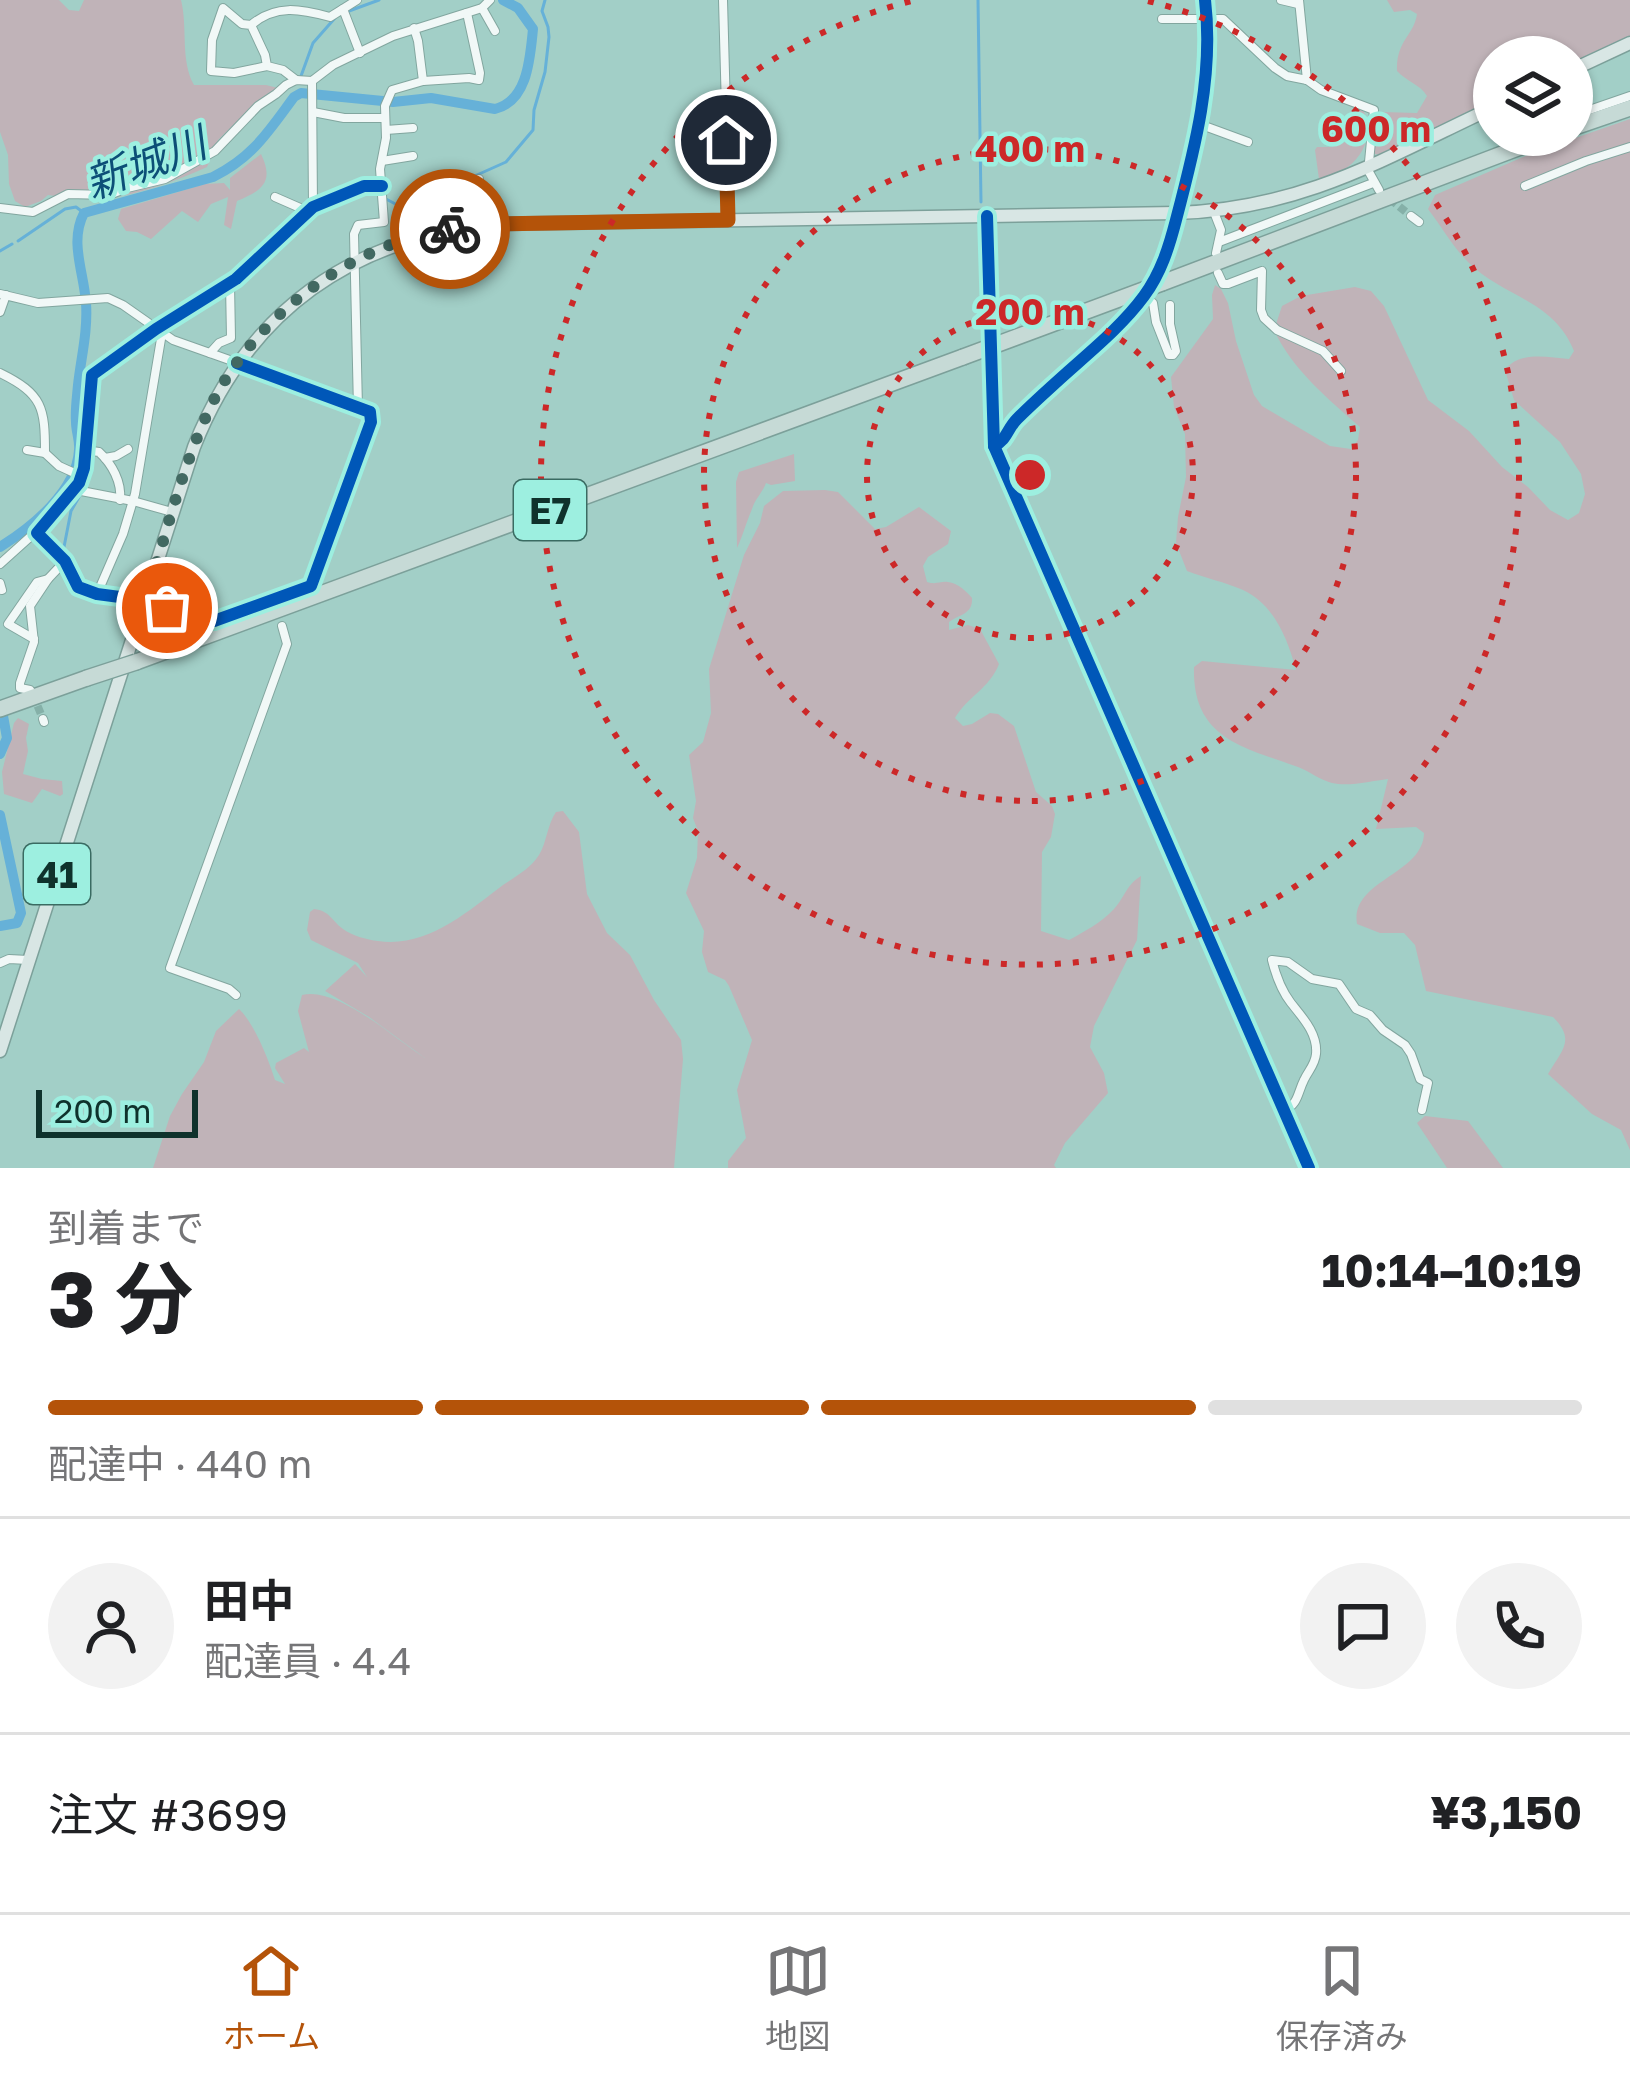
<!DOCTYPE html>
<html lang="ja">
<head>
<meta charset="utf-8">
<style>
	body { margin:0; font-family:"Golos Text","Noto Sans JP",sans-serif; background:#f2f2f2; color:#202124; height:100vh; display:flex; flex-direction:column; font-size:45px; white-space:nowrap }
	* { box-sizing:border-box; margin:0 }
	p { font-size:39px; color:#757577 }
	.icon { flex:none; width:66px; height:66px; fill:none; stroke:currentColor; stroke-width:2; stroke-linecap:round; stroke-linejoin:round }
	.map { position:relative; height:1168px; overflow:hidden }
	.sheet { display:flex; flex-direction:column; background:#fff; flex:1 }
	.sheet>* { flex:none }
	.buttons { position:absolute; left:1473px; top:36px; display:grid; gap:24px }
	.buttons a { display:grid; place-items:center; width:120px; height:120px; border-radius:50%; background:#fff; box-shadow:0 3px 9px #0004; font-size:60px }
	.scale { position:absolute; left:36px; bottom:30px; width:162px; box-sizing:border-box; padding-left:12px; border:6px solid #0f322c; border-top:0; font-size:33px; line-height:42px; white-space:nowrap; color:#0f322c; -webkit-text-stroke:9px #9defe0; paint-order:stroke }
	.pin { position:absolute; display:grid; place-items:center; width:102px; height:102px; color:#fff; margin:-51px; border:6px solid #fff; border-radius:50%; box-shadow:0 3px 12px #0007 }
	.courier { position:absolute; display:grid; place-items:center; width:120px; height:120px; margin:-60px; border:9px solid #b45309; border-radius:50%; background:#fff; color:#222; box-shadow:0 3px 15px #0007 }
	.headline em { font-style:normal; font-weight:700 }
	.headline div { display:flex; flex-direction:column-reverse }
	.headline { display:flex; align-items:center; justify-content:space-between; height:204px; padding:0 48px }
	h1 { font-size:78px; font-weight:700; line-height:90px }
	.bar { display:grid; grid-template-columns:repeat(4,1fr); gap:18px 12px; align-content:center; height:144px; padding:0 48px }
	.bar i { height:15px; border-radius:9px; background:#e0e0e0 }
	.bar .on { background:#b45309 }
	.bar p { grid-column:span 4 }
	.line { display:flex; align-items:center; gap:30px; padding:0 48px; border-top:3px solid #e0e0e0 }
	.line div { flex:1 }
	.round { display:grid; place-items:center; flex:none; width:126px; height:126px; border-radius:63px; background:#f2f2f2 }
	.tabs { display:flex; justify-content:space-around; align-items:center; height:168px; border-top:3px solid #e0e0e0; background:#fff; font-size:33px; color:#757577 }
	.tabs a { display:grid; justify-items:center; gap:6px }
	.tabs .on { color:#b45309 }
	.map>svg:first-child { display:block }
	.green { fill:#c0b3b8 }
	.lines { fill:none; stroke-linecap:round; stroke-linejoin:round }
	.stream { stroke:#66b1d8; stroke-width:3 }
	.river { stroke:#66b1d8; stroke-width:10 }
	.minor-tunnel { stroke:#85b0a8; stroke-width:8; stroke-dasharray:8 4; stroke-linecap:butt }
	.minor-casing { stroke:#82a69f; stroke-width:10 }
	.major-casing { stroke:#7ca09a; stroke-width:15 }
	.highway-casing { stroke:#7ca09a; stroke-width:18 }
	.minor { stroke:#f1f8f7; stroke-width:8 }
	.major { stroke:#d8e6e4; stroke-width:12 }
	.highway { stroke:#c6dad6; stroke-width:15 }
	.highway-bridge-casing { stroke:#7ca09a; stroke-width:18; stroke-linecap:butt }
	.highway-bridge { stroke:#c6dad6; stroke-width:15 }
	.cycleway-casing { stroke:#9defe0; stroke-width:20 }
	.cycleway { stroke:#0057b8; stroke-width:12 }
	.done { stroke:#426962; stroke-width:12; stroke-dasharray:0 21.6 }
	.route { stroke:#b45309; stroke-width:15 }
	.ring { fill:none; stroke:#cc2828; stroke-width:6; stroke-dasharray:6 12 }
	.labels { text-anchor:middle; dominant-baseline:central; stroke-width:9; stroke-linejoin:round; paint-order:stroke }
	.shield { fill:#9defe0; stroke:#3a6b62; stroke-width:3 }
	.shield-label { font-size:36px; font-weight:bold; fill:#0f322c }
	.water-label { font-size:42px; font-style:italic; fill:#0c4f77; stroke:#9defe0 }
	.centre { fill:#cc2828; stroke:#9defe0; stroke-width:6 }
	.ring-label { font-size:36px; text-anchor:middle; font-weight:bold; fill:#cc2828; stroke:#9defe0; stroke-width:9; stroke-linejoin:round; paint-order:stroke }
</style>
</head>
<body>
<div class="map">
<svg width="1630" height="1168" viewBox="0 0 1630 1168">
	<rect width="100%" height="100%" fill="#a2cfc7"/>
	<!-- green -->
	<g class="green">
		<path d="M0,0H59L69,10L79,11L84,0H181C188,28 180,60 194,85H266L278,88L254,105L218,140L207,167C176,181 140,194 106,199C86,201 67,197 48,195L41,201L25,207L15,201L9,184L8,155L0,132Z"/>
		<path d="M1387,0H1630V37L1572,64V57H1494V101L1383,155L1374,154L1372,151L1377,116L1382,112L1417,113L1427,96C1421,85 1406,81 1397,71C1396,40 1414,36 1417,14L1410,10L1394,12Z"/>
		<path d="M1363,109C1378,143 1354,173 1319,179L1315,150L1317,147H1331L1348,141L1358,110Z"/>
		<path d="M1630,119V1150L1621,1130L1592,1114L1548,1074C1562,1050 1576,1040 1553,1017L1426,991L1415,945L1404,933H1380L1357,924C1350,880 1423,875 1424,833L1416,827L1376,829L1388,779C1371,781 1349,787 1332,783C1320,780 1309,771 1298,767C1242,747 1192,738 1194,667L1202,661L1296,670C1288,640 1274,604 1243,590C1225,582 1205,578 1187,571L1176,543L1178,517L1186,477L1185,434L1174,407L1171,377L1213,319L1212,295L1215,285L1221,289L1228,303L1236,341L1254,395L1262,406L1330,446L1351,449L1358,440L1360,427C1328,399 1292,369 1274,330L1282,306L1301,296L1355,287L1371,291L1384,306L1428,400L1469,431L1502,467L1528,487L1550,510L1568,520L1579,513L1585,494L1581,474L1560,442L1514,400L1505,370C1519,351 1547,357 1569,359L1574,351C1553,299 1504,298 1468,262C1453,247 1441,226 1428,209L1435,195L1535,152Z"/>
		<path d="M261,154C275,183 261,191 237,201L231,229L224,225L228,197L211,204L198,222L182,211L151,239L137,232L126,231L118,219L121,209L205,184L224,183L230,190V178Z"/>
		<path d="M794,454L795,481L771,485L766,483C763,492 755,499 752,509C746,523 743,535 737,548L736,482L739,472Z"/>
		<path d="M825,490L838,492L875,529L886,527L919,507L951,531L948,544L928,557L923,566L927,582C936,585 940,581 948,582C958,583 966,591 972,598C973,614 960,614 949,622V630L968,625L980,629L999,664C990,688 967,697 955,718L963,726L972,724L990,713L998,714L1014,726L1036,792L1052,806L1055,814L1051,837L1042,852L1041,931L1069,940C1084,932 1102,922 1114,909C1125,897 1126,885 1141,876L1137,940L1094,1026L1090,1047L1104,1073L1108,1093L1065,1143L1054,1165L1056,1168H728V1161L746,1138L737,1090L752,1040L729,986L725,980L708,972L702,952L704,931L686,893L697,858L698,831L693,818L696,801L689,755L703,742L711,713L709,669L744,555L760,523L764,506L783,491Z"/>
		<path d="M18,718L29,724L26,738L28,751L23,774L42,779L62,781L63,794L60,796L42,789L32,803L4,794L2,772L14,723Z"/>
		<path d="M563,811L579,832L587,894L607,933L630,955L654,1000L681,1040L683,1059L674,1168H153L170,1116L182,1094L204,1062L216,1031L239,1009C254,1023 268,1058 275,1080L285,1084L275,1068L276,1063L304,1048L309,1052L298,1011L302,995C338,986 395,1039 425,1058L369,1017L325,991L355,964L367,977L358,963L311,940L307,930L310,912L314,909C330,911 331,920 343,929C351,935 367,940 378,941C427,948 467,912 503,885C515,877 531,868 539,855C547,842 547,825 556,812Z"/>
		<path d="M1425,1116L1468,1121L1503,1168H1447L1417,1123Z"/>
	</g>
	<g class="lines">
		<!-- stream -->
		<g class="stream">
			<path d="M978,0L981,202"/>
			<path d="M349,11L379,0"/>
			<path d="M301,76L313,43L335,18"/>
			<path d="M386,199L403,208L506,162L533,130L534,110L545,72L549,37L548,27L542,11L545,0"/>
			<path d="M313,213L319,209"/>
			<path d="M981,229L984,342"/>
			<path d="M18,241L65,209L76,207L84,213"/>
			<path d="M0,251L12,244"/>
			<path d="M985,358V374"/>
			<path d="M63,552L71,511L79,497"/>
		</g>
		<!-- river -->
		<g class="river">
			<path d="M0,547C32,527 77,491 79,450C80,440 76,432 76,422C75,410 77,397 78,385C81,358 88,331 86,303C84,272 69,242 84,213L213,177C253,157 268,132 294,97L301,93L393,102L431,98L495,109C528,101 530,58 533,29L518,8L503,0"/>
			<path d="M0,754L7,738L1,705"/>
			<path d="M0,815L21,913L17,923L0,926"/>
		</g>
		<!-- minor-tunnel -->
		<g class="minor-tunnel">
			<path d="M1390,199L1411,216"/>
			<path d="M33,695L43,719"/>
		</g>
		<!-- minor casing -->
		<g class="minor-casing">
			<g id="minor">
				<path d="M723,0L729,220"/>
				<path d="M1281,0L1298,4"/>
				<path d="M1299,0L1307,80"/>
				<path d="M482,8L495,31"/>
				<path d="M343,9L360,53"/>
				<path d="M1162,19H1223L1275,68L1287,76L1307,80L1321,90L1374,110L1369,162"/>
				<path d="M251,25C276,4 300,9 330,17L357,0"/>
				<path d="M1539,57H1541"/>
				<path d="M267,66L234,73L211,71L212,40L223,8L242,24L251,25L265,55L267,66L283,70L296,80"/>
				<path d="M312,81L313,207"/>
				<path d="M423,81L469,78L479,80L480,73L467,13"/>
				<path d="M313,112L344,118H383"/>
				<path d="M1572,116L1630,96"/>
				<path d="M1199,124L1248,142"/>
				<path d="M386,130L413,128"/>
				<path d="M382,161L413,156"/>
				<path d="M1369,172L1379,190"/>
				<path d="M1525,186L1586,161L1630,147"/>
				<path d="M275,197L307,211"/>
				<path d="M0,208L33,212L68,194L109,195L127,188L165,179L215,151L258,106L276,94L286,85L296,80L312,81L333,65L393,36L482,8L490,0"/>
				<path d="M1214,212L1221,230L1216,253"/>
				<path d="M987,216L994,446L1309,1168"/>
				<path d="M1411,216L1419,222"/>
				<path d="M479,226V179"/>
				<path d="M1219,242L1373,183"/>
				<path d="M1218,273L1223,284H1228L1262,271L1261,310L1264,318L1277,330L1323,351L1341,371"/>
				<path d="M0,294L38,303L108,298L123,305L173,340L238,363"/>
				<path d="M1143,297L1153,303L1156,322L1169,355H1173L1176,351L1170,324V305"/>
				<path d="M0,312L6,295"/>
				<path d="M210,353L219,343L231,338L230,284"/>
				<path d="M240,365L370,412L372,417L311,586L214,621L135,599L97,594L78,587L65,561L37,533L79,483L84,468L92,375L156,329L236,279L313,207L364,186H382"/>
				<path d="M0,373C43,394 45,408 45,453L59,466L81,476"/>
				<path d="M358,408L354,234L358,225L384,222L380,169L386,138L385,106L392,90L423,81L418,41L414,28"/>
				<path d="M994,446C1007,440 1007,429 1017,419C1028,408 1040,397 1051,387C1082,358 1119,330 1144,296C1161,273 1169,247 1176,220C1195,148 1214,75 1205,0"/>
				<path d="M27,450L45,453"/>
				<path d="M85,450L99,452C112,464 122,482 120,500"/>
				<path d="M105,458L116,456L128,449"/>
				<path d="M76,490L133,501L172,512"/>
				<path d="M0,564L30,537L37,533"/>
				<path d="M0,583L2,590"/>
				<path d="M97,594L123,534L135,494L162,333"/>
				<path d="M34,639L8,624L37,582L48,579L65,561"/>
				<path d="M32,693L30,690L20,688V683L34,642L30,606L48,579"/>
				<path d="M43,719L44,722"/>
				<path d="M0,963L9,959L28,960"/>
				<path d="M236,995L229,989L170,968L287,644L282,626"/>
				<path d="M1284,1111C1299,1103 1297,1094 1304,1080C1308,1071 1315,1065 1316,1054C1318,1034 1303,1018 1291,1003C1281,990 1276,976 1272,960L1288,962L1312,979L1339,984L1356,1009L1370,1015L1383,1030L1405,1045L1411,1054L1420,1079L1428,1083L1422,1110"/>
			</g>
		</g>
		<!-- major casing -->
		<g class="major-casing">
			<g id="major">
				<path d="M1572,70L1630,43"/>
				<path d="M0,1051L194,447C248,310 353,237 498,224L1177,213C1303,209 1385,158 1494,107"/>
			</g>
		</g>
		<!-- highway casing -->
		<g class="highway-casing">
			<g id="highway">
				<path d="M1572,128L1630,108"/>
				<path d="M1162,283L1552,135"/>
				<path d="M136,662L963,357"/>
				<path d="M0,709L87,678"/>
			</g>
		</g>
		<!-- minor -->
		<use href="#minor" class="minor"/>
		<!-- major -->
		<use href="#major" class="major"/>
		<!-- highway -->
		<use href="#highway" class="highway"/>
		<!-- highway-bridge casing -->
		<g class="highway-bridge-casing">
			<g id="highway-bridge">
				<path d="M963,357L1162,283"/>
				<path d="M87,678L136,662"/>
			</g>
		</g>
		<!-- highway-bridge -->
		<use href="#highway-bridge" class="highway-bridge"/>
		<!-- cycleway casing -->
		<g class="cycleway-casing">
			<g id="cycleway">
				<path d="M987,216L994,446L1309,1168"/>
				<path d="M237,363L370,412L371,422L311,586L214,621L135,599L97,594L78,587L65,561L37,533L79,483L84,468L92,375L156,329L236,279L313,207L364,186H382"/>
				<path d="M994,446C1007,440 1007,429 1017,419C1028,408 1040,397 1051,387C1082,358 1119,330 1144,296C1161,273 1169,247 1176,220C1195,148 1214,75 1205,0"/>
			</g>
		</g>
		<!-- cycleway -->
		<use href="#cycleway" class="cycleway"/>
	</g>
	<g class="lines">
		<!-- done -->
		<path class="done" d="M167,608L145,602C165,538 181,470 209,410C250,320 351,243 450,229"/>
		<!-- route -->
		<path class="route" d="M450,229L499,224L728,220L726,140"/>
	</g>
	<!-- distance rings -->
	<g class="ring">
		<circle cx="1030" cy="475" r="163"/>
		<circle cx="1030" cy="475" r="326"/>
		<path d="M1148 1A489 489 0 1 1 912 1"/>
	</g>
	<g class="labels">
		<!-- shield labels -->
		<g class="shield">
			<rect x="514" y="480" width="72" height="60" rx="9"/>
			<rect x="24" y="844" width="66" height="60" rx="9"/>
		</g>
		<g class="shield-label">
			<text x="550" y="510">E7</text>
			<text x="57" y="874">41</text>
		</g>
		<!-- water labels -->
		<g class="water-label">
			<text transform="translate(145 162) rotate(-21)">新城川</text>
		</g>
	</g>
	<circle cx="1030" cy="475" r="18" class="centre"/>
	<g class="ring-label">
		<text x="1376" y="142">600 m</text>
		<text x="1030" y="162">400 m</text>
		<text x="1030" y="325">200 m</text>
	</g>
</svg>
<div class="buttons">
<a><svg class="icon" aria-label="layers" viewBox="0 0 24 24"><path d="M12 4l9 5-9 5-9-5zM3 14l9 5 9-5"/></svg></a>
</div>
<div class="scale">200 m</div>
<div class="pin" style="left:167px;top:608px;background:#ea580c"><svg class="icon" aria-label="bag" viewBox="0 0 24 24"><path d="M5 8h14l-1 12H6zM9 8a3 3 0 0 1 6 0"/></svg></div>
<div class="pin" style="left:726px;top:140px;background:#1f2937"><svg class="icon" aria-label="home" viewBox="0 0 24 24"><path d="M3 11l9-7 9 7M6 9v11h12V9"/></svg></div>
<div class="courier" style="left:450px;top:229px"><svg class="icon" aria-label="bike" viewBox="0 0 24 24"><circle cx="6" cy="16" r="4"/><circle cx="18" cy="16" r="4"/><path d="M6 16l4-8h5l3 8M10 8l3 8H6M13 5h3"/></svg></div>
</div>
<section class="sheet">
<div class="headline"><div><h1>3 分</h1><p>到着まで</p></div><em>10:14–10:19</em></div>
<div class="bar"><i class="on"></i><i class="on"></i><i class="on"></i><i></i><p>配達中 · 440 m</p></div>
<div class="line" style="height:216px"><a class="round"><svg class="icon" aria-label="person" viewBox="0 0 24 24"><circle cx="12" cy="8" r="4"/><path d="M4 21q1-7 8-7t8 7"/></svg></a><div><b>田中</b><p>配達員 · 4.4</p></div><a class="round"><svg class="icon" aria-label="chat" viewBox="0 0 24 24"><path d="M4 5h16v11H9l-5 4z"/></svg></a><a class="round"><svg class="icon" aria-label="phone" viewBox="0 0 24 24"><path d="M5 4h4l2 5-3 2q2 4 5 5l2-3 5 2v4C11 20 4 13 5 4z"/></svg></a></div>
<div class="line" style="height:156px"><div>注文 #3699</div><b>¥3,150</b></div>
</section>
<nav class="tabs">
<a class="on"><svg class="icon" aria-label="home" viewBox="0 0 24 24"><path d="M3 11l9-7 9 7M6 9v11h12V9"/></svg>ホーム</a>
<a><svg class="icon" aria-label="map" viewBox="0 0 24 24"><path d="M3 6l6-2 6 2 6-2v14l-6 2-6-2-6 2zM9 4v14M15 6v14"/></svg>地図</a>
<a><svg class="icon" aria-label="saved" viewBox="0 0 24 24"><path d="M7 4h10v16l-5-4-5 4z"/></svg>保存済み</a>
</nav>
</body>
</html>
